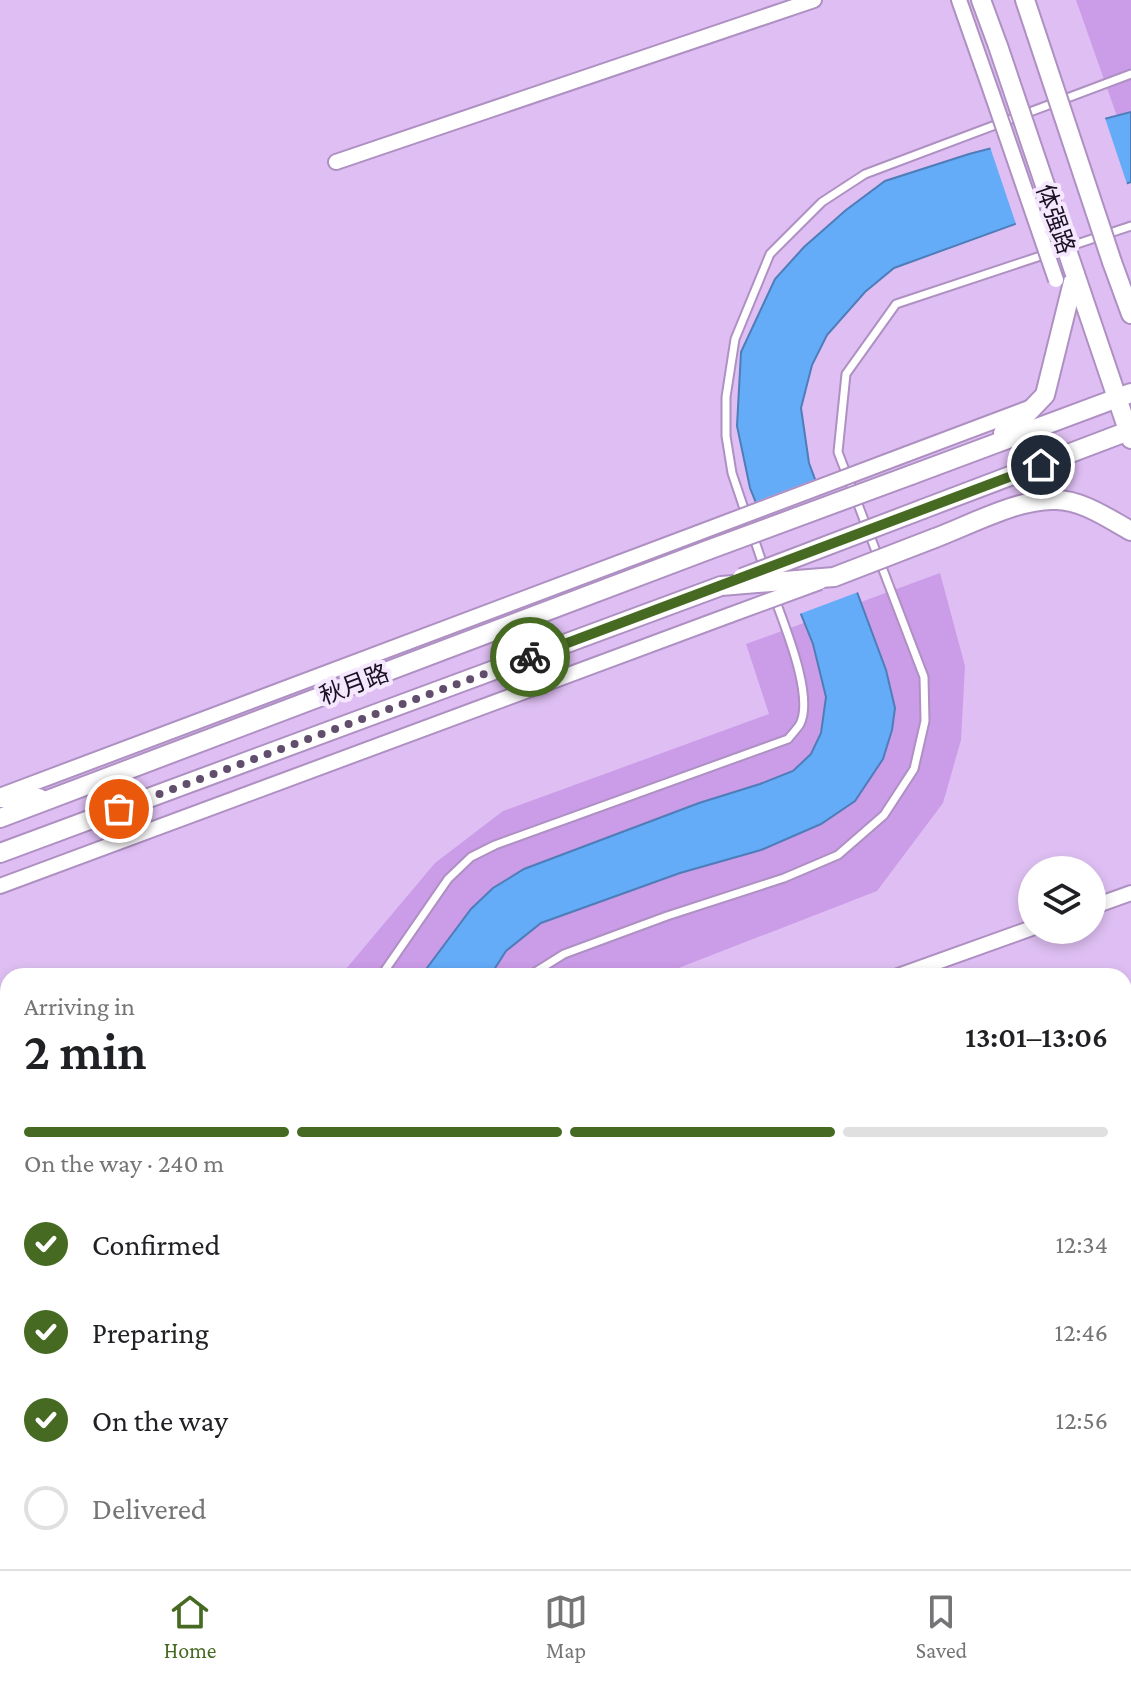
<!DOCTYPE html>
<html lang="en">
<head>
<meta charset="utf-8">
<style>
	body { margin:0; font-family:"Crimson Pro","Noto Sans SC",serif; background:#f6f6f6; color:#202124; height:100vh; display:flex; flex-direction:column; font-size:30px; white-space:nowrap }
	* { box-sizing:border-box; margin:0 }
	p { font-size:26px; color:#757577 }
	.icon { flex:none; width:44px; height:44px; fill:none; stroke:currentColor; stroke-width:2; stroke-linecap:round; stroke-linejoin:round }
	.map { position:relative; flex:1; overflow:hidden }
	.panel { position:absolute; left:0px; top:968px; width:1132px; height:602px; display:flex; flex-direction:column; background:#fff; border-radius:24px 24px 0 0; box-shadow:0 4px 12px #0003 }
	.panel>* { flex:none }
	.fabs { position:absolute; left:1018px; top:856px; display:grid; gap:16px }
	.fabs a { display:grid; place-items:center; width:88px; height:88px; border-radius:50%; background:#fff; box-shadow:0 4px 12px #0003; font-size:40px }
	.pin { position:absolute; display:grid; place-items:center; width:68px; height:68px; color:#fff; margin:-34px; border:4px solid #fff; border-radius:50%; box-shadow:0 2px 8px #0007 }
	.courier { position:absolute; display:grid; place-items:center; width:80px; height:80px; margin:-40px; border:6px solid #476a22; border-radius:50%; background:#fff; color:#222; box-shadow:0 2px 10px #0007 }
	.head em { font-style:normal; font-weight:600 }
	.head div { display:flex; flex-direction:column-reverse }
	.head { display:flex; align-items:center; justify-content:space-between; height:136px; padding:0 24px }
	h1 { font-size:52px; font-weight:600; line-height:60px }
	.bar { display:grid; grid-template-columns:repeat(4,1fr); gap:12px 8px; align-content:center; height:96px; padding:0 24px }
	.bar i { height:10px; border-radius:6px; background:#e0e0e0 }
	.bar .current { background:#476a22 }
	.bar p { grid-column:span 4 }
	ol { padding:0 24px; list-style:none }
	li { display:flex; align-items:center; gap:24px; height:88px }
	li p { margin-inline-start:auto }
	li .icon { padding:8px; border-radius:50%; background:#476a22; color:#fff; stroke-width:4 }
	li:last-child { color:#757577 }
	li i { width:44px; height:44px; border:4px solid #e0e0e0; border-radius:50% }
	.tab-bar { display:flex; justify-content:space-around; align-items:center; height:112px; border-top:2px solid #e0e0e0; background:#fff; font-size:22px; color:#757577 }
	.tab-bar a { display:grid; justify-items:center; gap:4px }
	.tab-bar .current { color:#476a22 }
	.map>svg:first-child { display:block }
	.green { fill:#cb9ce8 }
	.water { fill:#64abf8; stroke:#4e7db8; stroke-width:2 }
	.pier { fill:#dfbff3 }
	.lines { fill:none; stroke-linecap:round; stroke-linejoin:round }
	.service-casing { stroke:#ae90c2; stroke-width:11 }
	.minor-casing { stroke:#ae90c2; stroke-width:18 }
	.tertiary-casing { stroke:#ae90c2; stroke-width:20 }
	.secondary-casing { stroke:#ae90c2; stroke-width:22 }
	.service { stroke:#fff; stroke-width:7 }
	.minor { stroke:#fff; stroke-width:14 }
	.tertiary { stroke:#fff; stroke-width:16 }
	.secondary { stroke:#fff; stroke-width:18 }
	.minor-bridge-casing { stroke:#ae90c2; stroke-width:18; stroke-linecap:butt }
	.secondary-bridge-casing { stroke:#ae90c2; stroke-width:22; stroke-linecap:butt }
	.minor-bridge { stroke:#fff; stroke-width:14 }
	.secondary-bridge { stroke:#fff; stroke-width:18 }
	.done { stroke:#604e6c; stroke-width:8; stroke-dasharray:0 14.4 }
	.route { stroke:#476a22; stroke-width:10 }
	.labels { text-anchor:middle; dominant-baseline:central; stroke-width:8; stroke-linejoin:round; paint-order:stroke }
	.street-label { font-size:24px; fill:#1c1123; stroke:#f5e8fe }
</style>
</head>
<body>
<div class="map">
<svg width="1131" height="1569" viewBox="0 0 1131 1569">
	<rect width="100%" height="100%" fill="#dfbff3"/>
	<!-- green -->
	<g class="green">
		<path d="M1076,0H1131V156Z"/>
		<path d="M940,573L965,666L961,740L943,803L877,891L658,976H340L435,863L503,811L769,714L746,644Z"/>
		<path d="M89,1562H474V1569H86Z"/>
	</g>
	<!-- water -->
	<g class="water">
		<path d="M1131,112V182L894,268L865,292L827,335L812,365L801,408L809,463L886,670L895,708L892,730L883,759L855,801L821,824L761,850L680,873L541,923L506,951L490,976H421L471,909L493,888L524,869L699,803L760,784L793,771L811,754L821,733L826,697L813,644L750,488L737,426L741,352L775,279L804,247L846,210L885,181L969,154Z"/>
		<path d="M191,1562H286L277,1569H186Z"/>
	</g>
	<!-- pier -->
	<g class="pier">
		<path d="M1104,115L1128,187L1017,227L989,144Z"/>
		<path d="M819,478L861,591L797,615L752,503Z"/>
	</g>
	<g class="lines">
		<!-- service casing -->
		<g class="service-casing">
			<g id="service">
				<path d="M764,568L732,473L726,436V397L735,339L770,254L822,202L865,174L1131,74"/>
				<path d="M381,976L448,879L471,857L495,845L788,739C792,734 797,729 800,724C814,696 785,627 775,599"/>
				<path d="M529,976L564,954L667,916L784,878L838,855L884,815L914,769L925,721L924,677L838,452L846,374L896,304L1131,226"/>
				<path d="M160,1569L164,1562"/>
				<path d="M308,1569L314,1562"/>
			</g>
		</g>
		<!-- minor casing -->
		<g class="minor-casing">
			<g id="minor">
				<path d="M959,0L992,94"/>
				<path d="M336,162L814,0"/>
				<path d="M907,454L1029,408"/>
				<path d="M2,795L698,533"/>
				<path d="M0,886L730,615"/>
				<path d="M1092,907L1131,893"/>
				<path d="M898,976L1032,928"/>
				<path d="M505,1562L509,1569"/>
			</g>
		</g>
		<!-- tertiary casing -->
		<g class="tertiary-casing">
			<g id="tertiary">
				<path d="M1124,1424L1131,1422"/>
				<path d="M1124,1458L1131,1455"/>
				<path d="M698,1569L719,1562"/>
				<path d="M801,1569L821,1562"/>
			</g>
		</g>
		<!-- secondary casing -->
		<g class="secondary-casing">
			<g id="secondary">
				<path d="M981,0L998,46"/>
				<path d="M1025,0L1036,33"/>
				<path d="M1112,262L1131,314"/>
				<path d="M1076,277L1131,439"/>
				<path d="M1003,433L1021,420L1045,395L1075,274"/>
				<path d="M911,475L1131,393"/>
				<path d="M923,509L1131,430"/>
				<path d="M935,538C970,525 1019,498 1056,500C1082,500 1109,519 1131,531"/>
				<path d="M0,798H39"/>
				<path d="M0,818L708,550"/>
				<path d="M0,853L721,586"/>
			</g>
		</g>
		<!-- service -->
		<use href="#service" class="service"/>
		<!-- minor -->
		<use href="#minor" class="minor"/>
		<!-- tertiary -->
		<use href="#tertiary" class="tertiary"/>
		<!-- secondary -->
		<use href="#secondary" class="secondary"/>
		<!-- minor-bridge casing -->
		<g class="minor-bridge-casing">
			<g id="minor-bridge">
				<path d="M992,94L1056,280"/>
				<path d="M698,533L907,454"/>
				<path d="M730,615L820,582"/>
			</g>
		</g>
		<!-- secondary-bridge casing -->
		<g class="secondary-bridge-casing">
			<g id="secondary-bridge">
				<path d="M1036,33L1112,262"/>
				<path d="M998,46L1075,274"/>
				<path d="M708,550L911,475"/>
				<path d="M742,578L923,509"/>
				<path d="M721,586L834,577L935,538"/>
			</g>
		</g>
		<!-- minor-bridge -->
		<use href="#minor-bridge" class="minor-bridge"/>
		<!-- secondary-bridge -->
		<use href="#secondary-bridge" class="secondary-bridge"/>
	</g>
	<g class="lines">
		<!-- done -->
		<path class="done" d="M119,809L530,657"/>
		<!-- route -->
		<path class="route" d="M530,657L1041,465"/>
	</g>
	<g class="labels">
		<!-- street labels -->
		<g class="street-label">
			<text transform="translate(1056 219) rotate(71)">体强路</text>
			<text transform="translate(354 684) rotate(-21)">秋月路</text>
		</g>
	</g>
</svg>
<div class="fabs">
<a><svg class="icon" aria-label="layers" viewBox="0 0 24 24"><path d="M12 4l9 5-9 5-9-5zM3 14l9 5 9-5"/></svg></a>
</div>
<div class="pin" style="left:119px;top:809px;background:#ea580c"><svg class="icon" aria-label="bag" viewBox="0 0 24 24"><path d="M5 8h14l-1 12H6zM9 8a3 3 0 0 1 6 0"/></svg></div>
<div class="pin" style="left:1041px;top:465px;background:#1f2937"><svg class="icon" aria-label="home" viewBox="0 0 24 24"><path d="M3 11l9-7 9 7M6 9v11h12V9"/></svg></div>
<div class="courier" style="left:530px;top:657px"><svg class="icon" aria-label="bike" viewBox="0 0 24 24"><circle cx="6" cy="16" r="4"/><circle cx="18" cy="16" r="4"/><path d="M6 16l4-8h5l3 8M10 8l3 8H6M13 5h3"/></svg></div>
<section class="panel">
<div class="head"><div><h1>2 min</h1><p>Arriving in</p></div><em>13:01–13:06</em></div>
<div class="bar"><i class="current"></i><i class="current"></i><i class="current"></i><i></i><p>On the way · 240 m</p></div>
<ol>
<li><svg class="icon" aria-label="check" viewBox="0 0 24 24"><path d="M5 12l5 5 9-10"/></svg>Confirmed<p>12:34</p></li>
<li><svg class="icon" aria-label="check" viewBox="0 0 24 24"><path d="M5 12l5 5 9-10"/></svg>Preparing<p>12:46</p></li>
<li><svg class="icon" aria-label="check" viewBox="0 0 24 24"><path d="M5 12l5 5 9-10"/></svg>On the way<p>12:56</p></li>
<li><i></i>Delivered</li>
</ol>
</section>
</div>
<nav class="tab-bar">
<a class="current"><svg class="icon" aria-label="home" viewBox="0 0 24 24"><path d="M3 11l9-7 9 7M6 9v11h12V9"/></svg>Home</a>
<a><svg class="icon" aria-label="map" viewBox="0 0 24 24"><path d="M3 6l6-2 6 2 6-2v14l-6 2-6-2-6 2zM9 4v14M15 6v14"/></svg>Map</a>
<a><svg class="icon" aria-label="saved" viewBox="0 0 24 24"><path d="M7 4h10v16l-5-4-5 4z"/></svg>Saved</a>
</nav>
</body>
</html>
